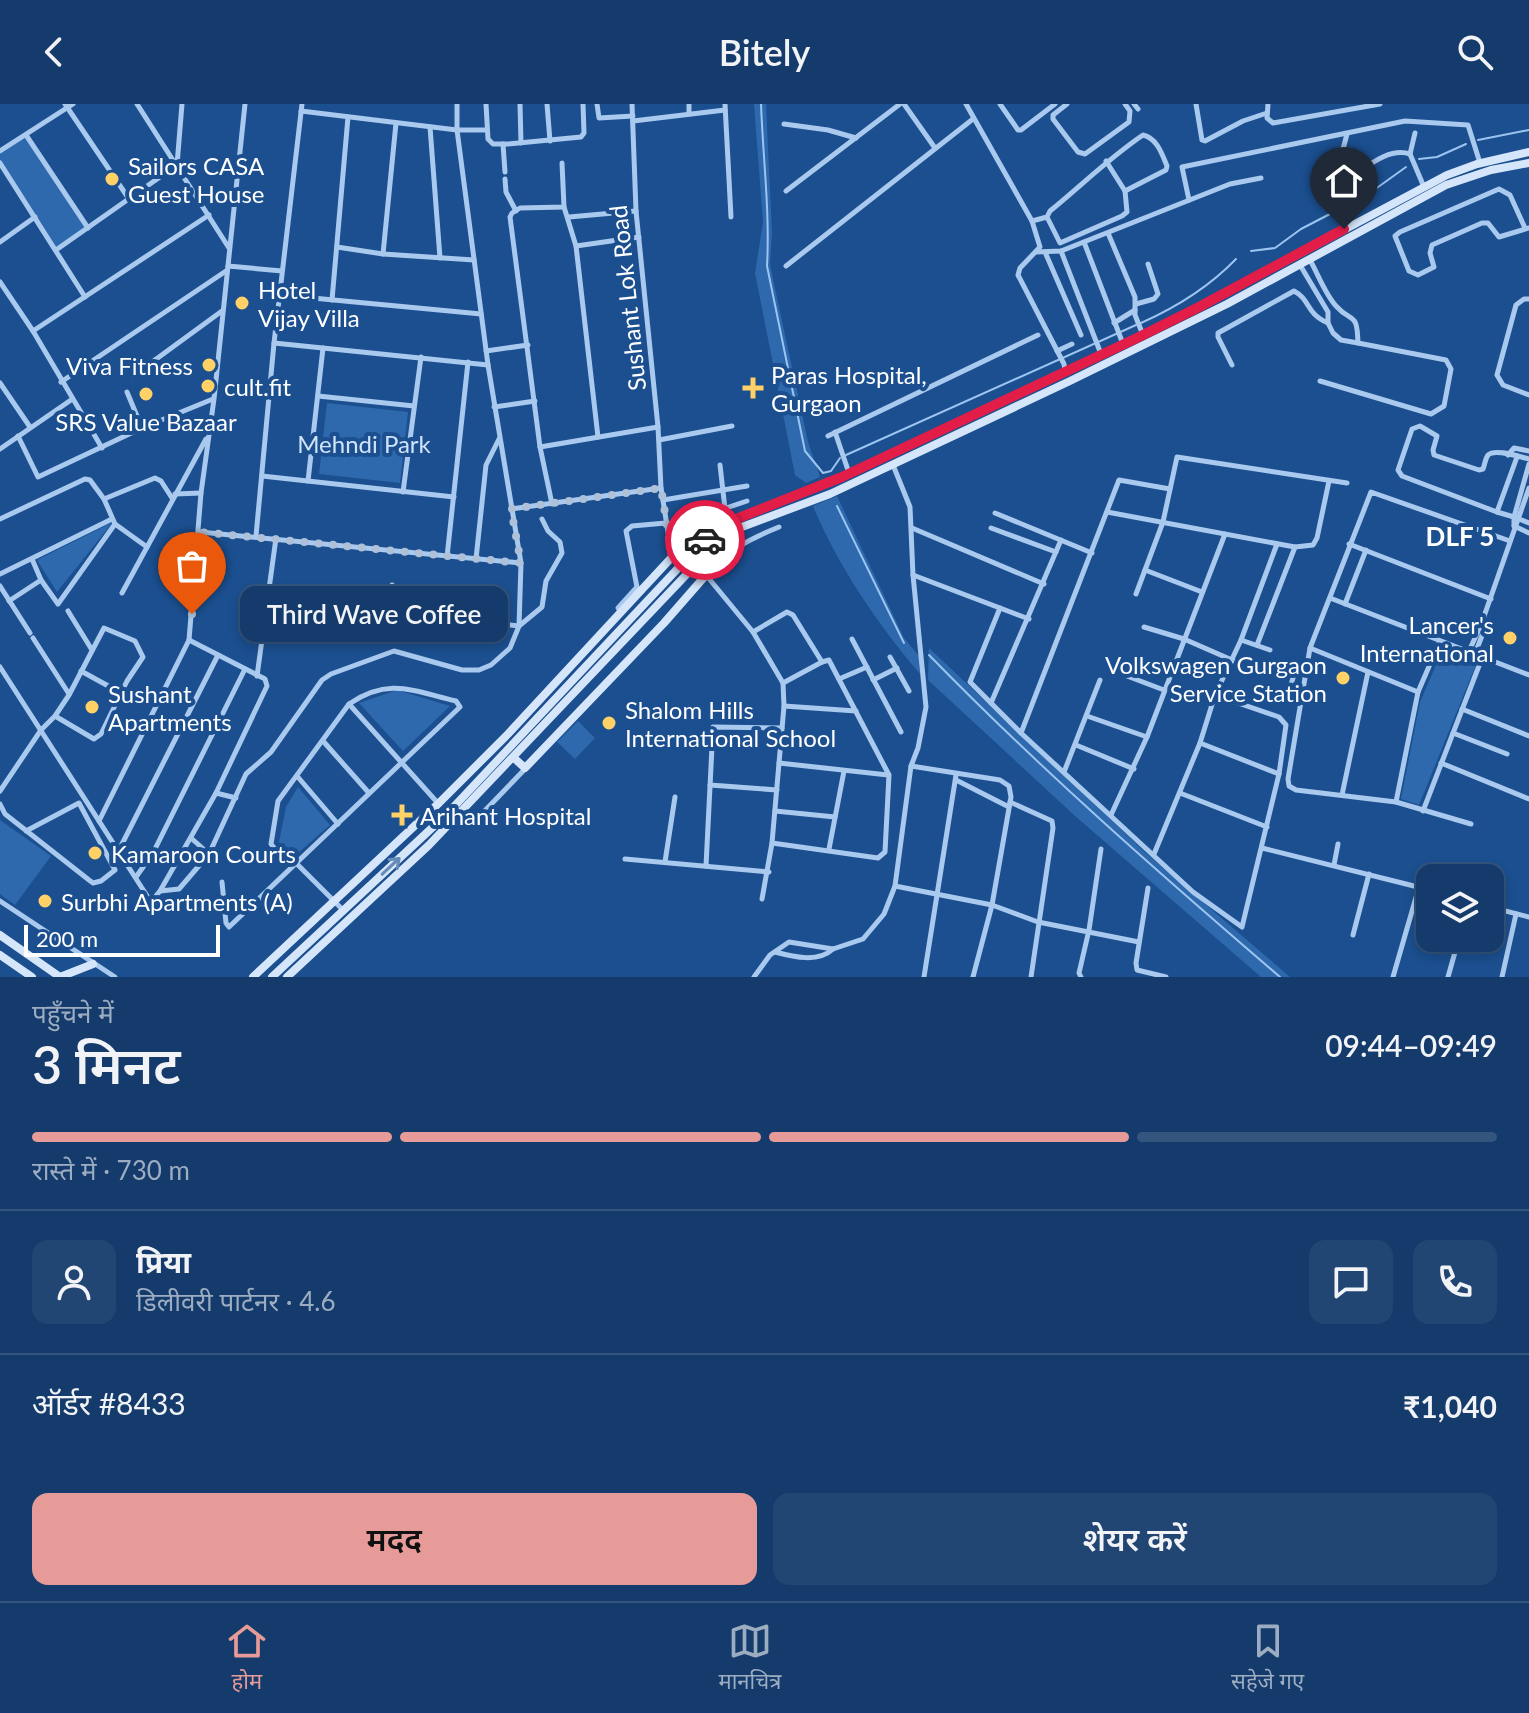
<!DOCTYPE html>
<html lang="hi">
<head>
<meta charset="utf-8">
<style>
	body { margin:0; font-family:Lato,"Noto Sans Devanagari",sans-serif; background:#214673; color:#f1f3f6; height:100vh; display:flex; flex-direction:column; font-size:30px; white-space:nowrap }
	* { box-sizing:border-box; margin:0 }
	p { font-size:26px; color:#9dadc1 }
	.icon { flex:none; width:44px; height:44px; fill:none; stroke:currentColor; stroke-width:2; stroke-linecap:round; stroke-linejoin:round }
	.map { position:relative; height:873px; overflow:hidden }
	.details { display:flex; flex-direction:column; background:#143b6b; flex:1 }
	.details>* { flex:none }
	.controls { position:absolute; left:1416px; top:760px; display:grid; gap:16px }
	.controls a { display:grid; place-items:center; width:88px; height:88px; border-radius:16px; background:#143b6b; box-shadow:0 4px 12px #0003,0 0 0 2px #33557e; font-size:40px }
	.scale { position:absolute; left:24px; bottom:20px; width:196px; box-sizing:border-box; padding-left:8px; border:4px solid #fff; border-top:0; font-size:22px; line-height:28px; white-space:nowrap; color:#fff; -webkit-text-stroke:6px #1b4f8f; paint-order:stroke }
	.pin { position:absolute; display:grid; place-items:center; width:68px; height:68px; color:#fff; margin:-82px -34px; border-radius:50% 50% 50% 0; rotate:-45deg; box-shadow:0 0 8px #0007 }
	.pin .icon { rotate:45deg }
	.courier { position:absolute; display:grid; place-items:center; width:80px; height:80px; margin:-40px; border:6px solid #e11d48; border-radius:50%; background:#fff; color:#222; box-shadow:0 2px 10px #0007 }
	.bubble { position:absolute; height:56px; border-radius:16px; background:#143b6b; box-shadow:0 4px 12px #0003,0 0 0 2px #33557e; font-size:26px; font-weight:600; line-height:56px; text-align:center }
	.head em { font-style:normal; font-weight:600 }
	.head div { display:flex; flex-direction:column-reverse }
	.head { display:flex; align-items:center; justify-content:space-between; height:136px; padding:0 32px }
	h1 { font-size:52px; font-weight:600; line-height:60px }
	.bar { display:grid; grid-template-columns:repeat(4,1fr); gap:12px 8px; align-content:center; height:96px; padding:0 32px }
	.bar i { height:10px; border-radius:6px; background:#33557e }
	.bar .on { background:#e69b98 }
	.bar p { grid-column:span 4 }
	.line { display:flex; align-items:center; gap:20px; padding:0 32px; border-top:2px solid #33557e }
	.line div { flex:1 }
	.round { display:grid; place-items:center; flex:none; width:84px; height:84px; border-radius:16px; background:#214673 }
	.action { display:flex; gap:16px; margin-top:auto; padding:16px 32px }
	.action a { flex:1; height:92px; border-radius:16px; background:#e69b98; color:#111; font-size:32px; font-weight:600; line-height:92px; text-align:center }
	.action a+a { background:#214673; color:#f1f3f6 }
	header { display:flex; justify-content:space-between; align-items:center; height:104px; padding:0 32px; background:#143b6b; font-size:36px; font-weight:600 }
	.dock { display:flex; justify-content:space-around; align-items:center; height:112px; border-top:2px solid #33557e; background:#143b6b; font-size:22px; color:#9dadc1 }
	.dock a { display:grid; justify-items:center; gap:4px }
	.dock .on { color:#e69b98 }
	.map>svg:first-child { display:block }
	.green { fill:#2e69ad }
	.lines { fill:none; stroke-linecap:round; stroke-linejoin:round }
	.stream { stroke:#9cc4f0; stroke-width:2 }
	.street { stroke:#a9c9ee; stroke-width:5 }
	.secondary { stroke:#d6e6fa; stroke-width:8 }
	.oneway { stroke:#668bba }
	.done { stroke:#afc1d8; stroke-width:8; stroke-dasharray:0 14.4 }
	.route { stroke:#e11d48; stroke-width:10 }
	.poi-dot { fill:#ffd166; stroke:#1b4f8f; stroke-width:3 }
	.labels { text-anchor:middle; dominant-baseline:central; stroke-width:8; stroke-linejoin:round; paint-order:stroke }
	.poi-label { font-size:24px; fill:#fff; stroke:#1b4f8f; text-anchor:start }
	.street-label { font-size:24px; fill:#fff; stroke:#1b4f8f }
	.park-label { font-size:24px; fill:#cfe3fa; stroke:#1b4f8f }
	.neighbourhood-label { font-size:26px; font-weight:bold; fill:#fff; stroke:#1b4f8f }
</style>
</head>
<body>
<header><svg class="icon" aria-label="back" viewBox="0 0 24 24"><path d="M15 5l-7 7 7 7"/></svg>Bitely<svg class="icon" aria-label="search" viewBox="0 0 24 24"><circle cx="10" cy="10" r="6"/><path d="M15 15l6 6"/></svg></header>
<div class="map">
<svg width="1529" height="873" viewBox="0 0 1529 873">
	<rect width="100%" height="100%" fill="#1b4f8f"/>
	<!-- green -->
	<g class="green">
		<path d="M754,0H766L772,129L770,159L773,175L808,338L820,373L806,379L795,371L755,169L763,118Z"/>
		<path d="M26,31L88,124L56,146L0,59V47Z"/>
		<path d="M327,299L408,308L400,379L319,370Z"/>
		<path d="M837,392L904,534L919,552L920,570C877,519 839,464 813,402Z"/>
		<path d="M113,418L57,488L37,456Z"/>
		<path d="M929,544L1147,750L1290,873H1261L1075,712L928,576Z"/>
		<path d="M1443,545L1477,558L1419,701L1401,695L1420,598Z"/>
		<path d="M397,586L450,602L403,647L359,599Z"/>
		<path d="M578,617L595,634L575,655L557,638Z"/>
		<path d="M298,683L330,721L297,750L279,738L286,703Z"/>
		<path d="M0,716L51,752L15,801L0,790Z"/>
	</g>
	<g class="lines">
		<!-- stream -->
		<g class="stream">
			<path d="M761,0C763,54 770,108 767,162L805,347L823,369L831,367L840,354"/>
			<path d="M1478,36L1529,26"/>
			<path d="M1419,55L1437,53L1466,40"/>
			<path d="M1367,91L1406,63"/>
			<path d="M1251,147L1275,144L1301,125L1353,98"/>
			<path d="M1141,219C1177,203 1209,183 1236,155"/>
			<path d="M846,351L1136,221"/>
			<path d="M837,402L904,539"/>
			<path d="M929,551C1039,664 1160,770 1280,873"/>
		</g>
		<!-- street -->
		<g class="street">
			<path d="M65,0L129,95"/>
			<path d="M137,0L229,144"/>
			<path d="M486,0L488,35L493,40H508L581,33L584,29L583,0"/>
			<path d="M520,0L521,39"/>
			<path d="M547,0L550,37"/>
			<path d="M597,0L599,14L633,12"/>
			<path d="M632,0L636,107L658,323L661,384L672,453"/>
			<path d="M689,0V10"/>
			<path d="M725,0L731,113"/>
			<path d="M904,0L935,44"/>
			<path d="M966,0L1032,117L1040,143L1020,164L1018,171L1064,260L1065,267"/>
			<path d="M1000,0L1018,26H1021L1055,0"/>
			<path d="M1067,0L1053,11V15L1078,48L1085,50L1129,18L1130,7L1125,0"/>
			<path d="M1134,0L1138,5"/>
			<path d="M1196,0L1202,36L1205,37L1243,17L1267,9"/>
			<path d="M1268,0L1267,14L1273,19L1380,0"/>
			<path d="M301,7L457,26H487"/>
			<path d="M633,17L725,6"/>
			<path d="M784,20L828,26L856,34"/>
			<path d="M430,23L440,154"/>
			<path d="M1415,29L1410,50L1424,83"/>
			<path d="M26,31L88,124"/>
			<path d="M503,40L505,68"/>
			<path d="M0,47L73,0"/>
			<path d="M1106,57L1125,87"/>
			<path d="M0,59L85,193"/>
			<path d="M1338,64L1347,30"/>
			<path d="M505,75L506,88L516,107"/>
			<path d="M1348,75C1367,63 1388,43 1410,50"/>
			<path d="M786,87L900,0"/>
			<path d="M1189,96L1182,63L1405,17L1468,21L1480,59"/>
			<path d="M564,103L576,142L598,333"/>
			<path d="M569,113L636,107"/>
			<path d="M1032,117L1047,113L1050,107C1082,81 1109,54 1143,31C1157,34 1162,50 1167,62L1166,66L1125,87L1127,108L1122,112L1060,139L1047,113"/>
			<path d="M1525,124L1510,91L1499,85L1400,128L1395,132L1409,167L1418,171L1434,163L1430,149L1432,141L1482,119H1488L1499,133L1529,124"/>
			<path d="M1108,129L1135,193V211L1143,231"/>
			<path d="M0,138L35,113"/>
			<path d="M1084,138L1123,240"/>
			<path d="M576,142L639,133"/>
			<path d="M337,143L383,150L474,156"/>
			<path d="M56,146L177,61L182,0"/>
			<path d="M1061,147L1101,250"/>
			<path d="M1036,148L1061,147L1230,80L1261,74"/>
			<path d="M1045,148L1081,231"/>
			<path d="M383,150L396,19"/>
			<path d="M1310,156C1318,170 1325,190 1336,202C1352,220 1357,206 1358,239L1446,256L1451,265L1444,302L1431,310L1320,277"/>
			<path d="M1300,161L1328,208V219L1333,229L1341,236L1358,239"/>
			<path d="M228,162L282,167"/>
			<path d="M786,162L973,15"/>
			<path d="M0,178L33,227L102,344"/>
			<path d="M281,191L481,210"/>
			<path d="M1529,195H1524L1516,201L1497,271L1503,281L1529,291"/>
			<path d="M332,196L348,13"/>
			<path d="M1136,200L1154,195L1158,190L1148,160"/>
			<path d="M1114,219L1135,206"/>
			<path d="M33,227L209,111"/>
			<path d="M274,239L488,261"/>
			<path d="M486,247L528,241"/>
			<path d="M1057,247L1072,240"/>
			<path d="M1232,261L1218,233V229L1294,187C1311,196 1305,209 1328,219"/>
			<path d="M133,272L222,207"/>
			<path d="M61,278L226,167"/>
			<path d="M0,279L30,323"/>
			<path d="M127,288L142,324"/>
			<path d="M318,292L414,302"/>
			<path d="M494,303L535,297"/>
			<path d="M835,328L849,369"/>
			<path d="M18,332L38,373L142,324L213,295"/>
			<path d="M828,332L1038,231"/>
			<path d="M659,336L732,322"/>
			<path d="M540,343L658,323"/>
			<path d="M0,345L71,296"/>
			<path d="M1508,351L1514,344L1529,347"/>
			<path d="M1517,353L1497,408L1402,372L1398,366L1412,325L1420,322L1437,332L1433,346L1434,351L1479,366L1483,365C1485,360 1485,355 1488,351C1495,344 1520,353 1529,355"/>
			<path d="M720,361L725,405"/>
			<path d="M262,372L454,393"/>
			<path d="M308,377L323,244"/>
			<path d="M403,388L421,253"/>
			<path d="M175,390L201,389"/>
			<path d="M104,395L155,374L161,377L172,394"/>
			<path d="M663,396L747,382"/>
			<path d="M552,400L540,343L510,113L512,109L520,104L564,103L562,59"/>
			<path d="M511,405L661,384"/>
			<path d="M1107,408L1295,443L1313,441L1317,434L1329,377"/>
			<path d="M1497,408L1514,413"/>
			<path d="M995,409L1092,449"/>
			<path d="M0,415L85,375L90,376L104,395L115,420L147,443"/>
			<path d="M1519,415L1529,419"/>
			<path d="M1514,421V413L1529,360"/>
			<path d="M1514,422L1529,429"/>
			<path d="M912,424L1044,480"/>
			<path d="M991,424L1056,448"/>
			<path d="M200,428L521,459"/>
			<path d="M256,432L274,239L302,0"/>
			<path d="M1349,440L1491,495"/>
			<path d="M673,452L717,407L747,397"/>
			<path d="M447,453L468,258"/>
			<path d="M476,455L486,361L499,335"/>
			<path d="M1145,466L1202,488"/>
			<path d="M0,470L112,415"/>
			<path d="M913,471L1029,515"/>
			<path d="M41,476L58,500L115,420"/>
			<path d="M0,482L30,529"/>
			<path d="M122,489L206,335"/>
			<path d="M1136,490L1163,418L1177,353L1347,379"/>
			<path d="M268,494L519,522L542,503L546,477L562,449L560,438L548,427L542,415"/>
			<path d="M1330,494L1529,571"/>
			<path d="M9,497L41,476L32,455"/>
			<path d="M1345,500L1366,446"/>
			<path d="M1000,504L970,578L1021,629L1193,788L1242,823L1279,670L1286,621L1279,613L1215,591"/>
			<path d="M68,507L92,546"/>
			<path d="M621,508L618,504L637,483L626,427L632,422L666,419"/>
			<path d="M389,509L392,481"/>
			<path d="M1144,523L1184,535L1264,570"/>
			<path d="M753,528L787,508L793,511L822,558"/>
			<path d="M33,534L69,590"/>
			<path d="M852,535L901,628"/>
			<path d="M1241,536L1270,546"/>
			<path d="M1257,541L1295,443"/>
			<path d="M1310,544L1418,588"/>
			<path d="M1469,547L1481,521L1529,384"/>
			<path d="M1475,550L1483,529L1482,522"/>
			<path d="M890,553L909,587"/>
			<path d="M0,563L151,798L160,787L216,689L267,582L265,575L189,536"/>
			<path d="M81,567L121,589"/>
			<path d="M257,572L276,434"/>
			<path d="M1127,572L1164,586"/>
			<path d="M839,575L867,563"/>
			<path d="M873,576L897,564"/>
			<path d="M1301,593L1290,590L1289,587L1297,561L1308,563"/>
			<path d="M991,599L1061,436"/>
			<path d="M349,600L436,697"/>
			<path d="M784,602L856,607"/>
			<path d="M1462,605L1529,632"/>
			<path d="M1087,612L1147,633"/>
			<path d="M1021,629L1119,376L1170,385"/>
			<path d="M1453,629L1507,650"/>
			<path d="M323,637L369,689"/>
			<path d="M1200,639L1279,670"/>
			<path d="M1076,641L1134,665"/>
			<path d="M779,659L888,671"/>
			<path d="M1441,659L1529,695"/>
			<path d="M911,662L1000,676L1009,682L1011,693L992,801L973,873"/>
			<path d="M1064,668L1100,576"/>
			<path d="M297,672L338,720"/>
			<path d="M956,676L1009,703"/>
			<path d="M710,681L777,686"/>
			<path d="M0,687L41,626L55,612L69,591L104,524L135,537L143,553L127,577L101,630L94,635L55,612"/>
			<path d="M216,689L236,694"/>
			<path d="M1180,689L1267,723"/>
			<path d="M1342,691L1368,568"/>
			<path d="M1010,698L1052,717L1053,724L1031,873"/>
			<path d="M1396,698L1418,588L1440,537"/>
			<path d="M0,700L5,710L89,776L93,779L101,777L115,766L79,699L26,727"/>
			<path d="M775,707L835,713"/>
			<path d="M1423,707L1482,554"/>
			<path d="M1111,711L1147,633L1225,430"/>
			<path d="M99,717L189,536L201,389L214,295L245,0"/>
			<path d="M473,719L525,665"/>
			<path d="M1471,720L1396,698L1296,686L1289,682L1288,675L1310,544L1371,388L1510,437"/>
			<path d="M191,734L209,750"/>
			<path d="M772,739L878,754L885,748L889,671L831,560L829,556L822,558L783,579"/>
			<path d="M1262,744L1430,786"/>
			<path d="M829,745L844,667"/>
			<path d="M119,746L218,551"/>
			<path d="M1154,750L1200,639L1215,591L1241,536L1277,440"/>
			<path d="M625,755L769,768"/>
			<path d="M665,758L675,693"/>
			<path d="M1334,761L1338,740"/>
			<path d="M706,762L713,623L782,624"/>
			<path d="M136,773L153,749L245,565"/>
			<path d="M222,778L226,819L229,823L460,603L456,597C413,587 389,573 349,600L278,697L271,740L278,749L297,760L344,807"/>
			<path d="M895,782L992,801L1038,818L1139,838"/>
			<path d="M1148,784L1136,859L1137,866L1166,873"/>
			<path d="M160,787L179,785L209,750L246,670L271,648L322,576L331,570L394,547L462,566H479L491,561L510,544L519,522L521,459L488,261L457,26V0"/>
			<path d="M762,795L772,739L784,602L783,579L753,528L706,471C730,445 747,436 779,423"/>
			<path d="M0,797L115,873"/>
			<path d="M1490,803L1529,813"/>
			<path d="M1353,831L1369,770"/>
			<path d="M775,848C794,853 818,859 833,845"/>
			<path d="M754,873L770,851L789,838L833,845L863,835L884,810L895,782L911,662L918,644L926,603L913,471L910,403L893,361"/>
			<path d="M924,873L956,671"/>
			<path d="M1081,873L1079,869L1089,826L1101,745"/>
			<path d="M1393,873L1419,783"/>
			<path d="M1448,873L1459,834"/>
			<path d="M1502,873L1516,810"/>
		</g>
		<!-- secondary -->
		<g class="secondary">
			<path d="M0,831L60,873"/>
			<path d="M0,851L32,873"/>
			<path d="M60,873L93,860"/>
			<path d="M253,873L439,699L508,630L672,453L706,471L664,519L525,664L514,654"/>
			<path d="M272,873L448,709L682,460L709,431L736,415L842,373L1137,234L1199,203L1447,71L1477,60L1529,48"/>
			<path d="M287,873L429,741L726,429L830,390L1070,277L1227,200L1446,81L1491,66L1529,59"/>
		</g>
	</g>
	<!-- one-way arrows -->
	<defs><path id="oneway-shaft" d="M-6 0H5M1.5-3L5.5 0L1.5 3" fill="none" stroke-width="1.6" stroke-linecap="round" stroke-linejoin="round" transform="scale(2)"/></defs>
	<use class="oneway" href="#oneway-shaft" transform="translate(391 762) rotate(-43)"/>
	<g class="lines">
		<!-- done -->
		<path class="done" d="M192,510L200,428L521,459L511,405L661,384L672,453L682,460L705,436"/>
		<!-- route -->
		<path class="route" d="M705,436L719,423L736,415L842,373L1137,234L1199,203L1344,125"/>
	</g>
	<!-- markers -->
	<g class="poi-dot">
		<circle cx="112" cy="75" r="8"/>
		<circle cx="242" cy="199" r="8"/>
		<circle cx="209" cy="261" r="8"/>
		<circle cx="208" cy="282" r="8"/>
		<path d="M749 272h8v8h8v8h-8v8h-8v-8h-8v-8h8z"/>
		<circle cx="146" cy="290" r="8"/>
		<circle cx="1510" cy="534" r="8"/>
		<circle cx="1343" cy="574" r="8"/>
		<circle cx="92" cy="603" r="8"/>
		<circle cx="609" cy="619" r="8"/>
		<path d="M398 699h8v8h8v8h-8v8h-8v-8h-8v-8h8z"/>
		<circle cx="95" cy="749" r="8"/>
		<circle cx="45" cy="797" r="8"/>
	</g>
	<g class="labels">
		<!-- poi labels -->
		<g class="poi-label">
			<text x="128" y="61">Sailors CASA<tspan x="128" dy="28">Guest House</tspan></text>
			<text x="258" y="185">Hotel<tspan x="258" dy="28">Vijay Villa</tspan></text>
			<text x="193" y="261" text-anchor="end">Viva Fitness</text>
			<text x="771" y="270">Paras Hospital,<tspan x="771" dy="28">Gurgaon</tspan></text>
			<text x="224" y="282">cult.fit</text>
			<text x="146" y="317" text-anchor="middle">SRS Value Bazaar</text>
			<text x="1494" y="520" text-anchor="end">Lancer's<tspan x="1494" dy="28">International</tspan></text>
			<text x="1327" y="560" text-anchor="end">Volkswagen Gurgaon<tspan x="1327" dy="28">Service Station</tspan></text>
			<text x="108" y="589">Sushant<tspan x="108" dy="28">Apartments</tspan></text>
			<text x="625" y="605">Shalom Hills<tspan x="625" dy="28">International School</tspan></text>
			<text x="420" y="711">Arihant Hospital</text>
			<text x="111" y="749">Kamaroon Courts</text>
			<text x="61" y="797">Surbhi Apartments (A)</text>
		</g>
		<!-- street labels -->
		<g class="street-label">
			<text transform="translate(627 194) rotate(-96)">Sushant Lok Road</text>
		</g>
		<!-- park labels -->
		<g class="park-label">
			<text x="364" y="339">Mehndi Park</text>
		</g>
		<!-- neighbourhood labels -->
		<g class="neighbourhood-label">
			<text x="1460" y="432">DLF 5</text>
		</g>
	</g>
</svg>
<div class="controls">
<a><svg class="icon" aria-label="layers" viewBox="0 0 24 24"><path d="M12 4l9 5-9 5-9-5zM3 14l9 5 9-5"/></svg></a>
</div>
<div class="scale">200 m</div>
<div class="pin" style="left:192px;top:510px;background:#ea580c"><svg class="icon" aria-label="bag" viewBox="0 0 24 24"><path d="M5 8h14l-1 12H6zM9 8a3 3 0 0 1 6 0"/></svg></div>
<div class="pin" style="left:1344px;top:125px;background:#1f2937"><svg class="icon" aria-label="home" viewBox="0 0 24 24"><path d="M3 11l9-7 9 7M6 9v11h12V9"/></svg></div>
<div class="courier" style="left:705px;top:436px"><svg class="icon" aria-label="car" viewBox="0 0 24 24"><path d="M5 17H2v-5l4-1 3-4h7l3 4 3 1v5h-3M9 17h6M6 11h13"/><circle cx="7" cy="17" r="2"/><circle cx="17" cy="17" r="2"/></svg></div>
<div class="bubble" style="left:240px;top:482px;width:268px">Third Wave Coffee</div>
</div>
<section class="details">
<div class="head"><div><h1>3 मिनट</h1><p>पहुँचने में</p></div><em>09:44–09:49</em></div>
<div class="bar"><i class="on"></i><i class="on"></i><i class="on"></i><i></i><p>रास्ते में · 730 m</p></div>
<div class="line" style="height:144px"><a class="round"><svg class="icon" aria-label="person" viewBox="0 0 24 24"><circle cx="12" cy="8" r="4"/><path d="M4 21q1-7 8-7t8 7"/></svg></a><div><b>प्रिया</b><p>डिलीवरी पार्टनर · 4.6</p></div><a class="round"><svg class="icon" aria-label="chat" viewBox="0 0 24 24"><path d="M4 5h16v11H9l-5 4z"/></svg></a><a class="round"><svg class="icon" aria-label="phone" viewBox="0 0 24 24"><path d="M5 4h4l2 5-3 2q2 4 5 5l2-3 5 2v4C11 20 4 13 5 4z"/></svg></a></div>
<div class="line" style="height:104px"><div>ऑर्डर #8433</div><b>₹1,040</b></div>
<div class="action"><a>मदद</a><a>शेयर करें</a></div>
</section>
<nav class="dock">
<a class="on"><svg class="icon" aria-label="home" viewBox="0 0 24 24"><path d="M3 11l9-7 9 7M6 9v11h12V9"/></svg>होम</a>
<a><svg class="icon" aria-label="map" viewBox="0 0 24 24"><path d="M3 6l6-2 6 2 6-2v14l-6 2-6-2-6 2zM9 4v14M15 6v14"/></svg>मानचित्र</a>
<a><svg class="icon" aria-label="saved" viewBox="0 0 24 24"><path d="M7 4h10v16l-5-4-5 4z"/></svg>सहेजे गए</a>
</nav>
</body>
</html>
